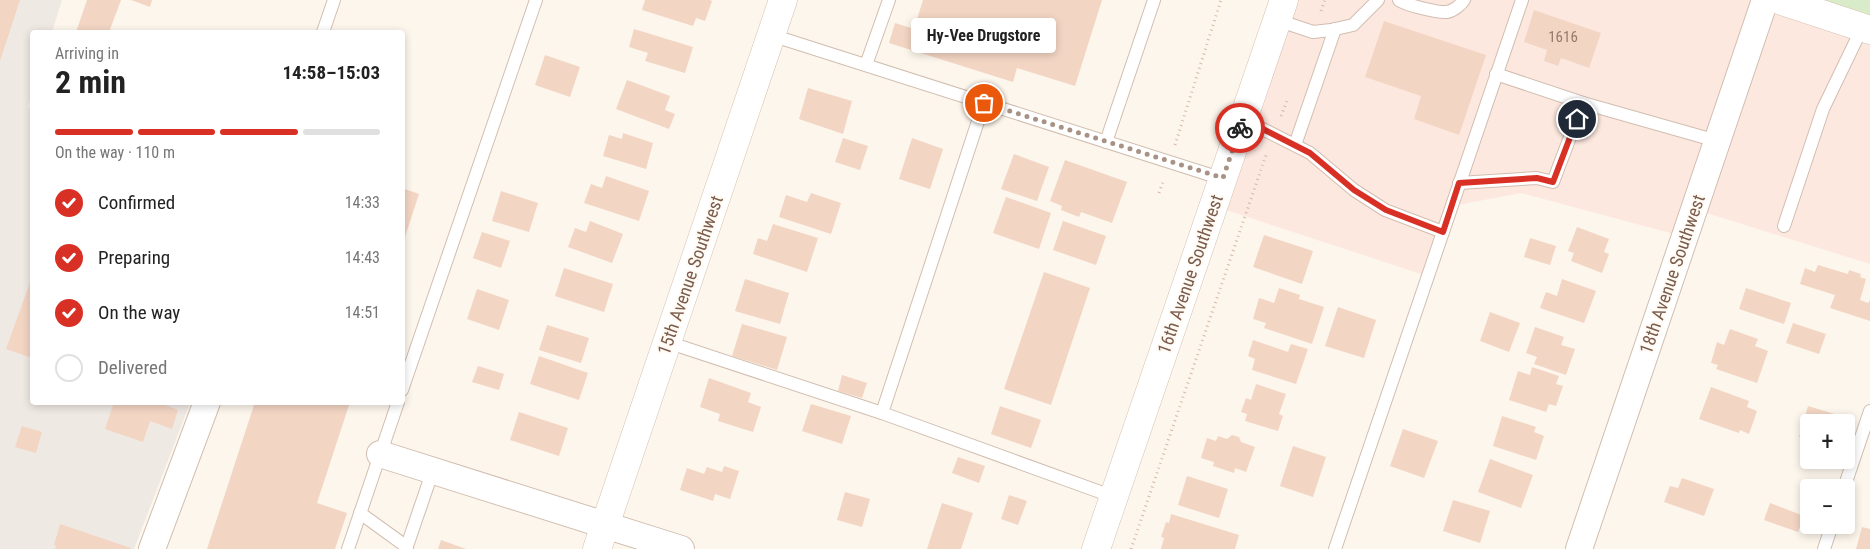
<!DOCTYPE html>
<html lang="en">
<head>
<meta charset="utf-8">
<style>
	body { margin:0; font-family:"Roboto Condensed",sans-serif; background:#f2f2f2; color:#222; height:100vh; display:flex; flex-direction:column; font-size:19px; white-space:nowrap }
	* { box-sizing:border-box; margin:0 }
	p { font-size:16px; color:#767676 }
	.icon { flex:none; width:28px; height:28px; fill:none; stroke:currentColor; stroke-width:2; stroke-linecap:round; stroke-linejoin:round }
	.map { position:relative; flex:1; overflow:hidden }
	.drawer { position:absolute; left:30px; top:30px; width:375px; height:375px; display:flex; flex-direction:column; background:#fff; border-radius:5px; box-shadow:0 2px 8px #0003 }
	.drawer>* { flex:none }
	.controls { position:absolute; left:1800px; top:414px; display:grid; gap:10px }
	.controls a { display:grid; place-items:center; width:55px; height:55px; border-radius:5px; background:#fff; box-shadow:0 2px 8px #0003; font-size:25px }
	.pin { position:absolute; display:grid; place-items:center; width:42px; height:42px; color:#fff; margin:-21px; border:2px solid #fff; border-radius:50%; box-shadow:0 1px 5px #0007 }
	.courier { position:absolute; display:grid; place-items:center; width:50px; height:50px; margin:-25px; border:4px solid #d93025; border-radius:50%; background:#fff; color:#222; box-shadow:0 1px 6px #0007 }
	.bubble { position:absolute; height:35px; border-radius:5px; background:#fff; box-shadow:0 2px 8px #0003; font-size:16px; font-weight:700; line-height:35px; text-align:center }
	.headline em { font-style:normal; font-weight:700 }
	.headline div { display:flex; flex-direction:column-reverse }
	.headline { display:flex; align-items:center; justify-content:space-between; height:85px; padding:0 25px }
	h1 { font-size:32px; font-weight:700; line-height:38px }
	.bar { display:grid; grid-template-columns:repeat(4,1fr); gap:8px 5px; align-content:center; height:60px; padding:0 25px }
	.bar i { height:6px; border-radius:4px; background:#e0e0e0 }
	.bar .selected { background:#d93025 }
	.bar p { grid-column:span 4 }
	ol { padding:0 25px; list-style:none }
	li { display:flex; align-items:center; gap:15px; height:55px }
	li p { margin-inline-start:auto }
	li .icon { padding:5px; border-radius:50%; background:#d93025; color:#fff; stroke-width:4 }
	li:last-child { color:#767676 }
	li i { width:28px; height:28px; border:2px solid #e0e0e0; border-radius:50% }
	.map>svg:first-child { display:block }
	.commercial { fill:#fde8e0 }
	.industrial { fill:#efe9e4 }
	.green { fill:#d8ecc9 }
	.building { fill:#f3d5c3 }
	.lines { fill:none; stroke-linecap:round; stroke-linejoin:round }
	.lane-casing { stroke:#d1beb0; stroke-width:14 }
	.street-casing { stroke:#d1beb0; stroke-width:28 }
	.secondary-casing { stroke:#d6c0b0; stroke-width:29 }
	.path { stroke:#d9b8a5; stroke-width:3; stroke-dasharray:1 4; stroke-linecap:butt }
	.lane { stroke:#fff; stroke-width:12 }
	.street { stroke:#fff; stroke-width:26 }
	.secondary { stroke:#fff; stroke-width:28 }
	.done { stroke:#a89285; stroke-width:5; stroke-dasharray:0 9 }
	.route { stroke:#d93025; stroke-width:6 }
	.labels { text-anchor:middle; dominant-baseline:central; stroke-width:4; stroke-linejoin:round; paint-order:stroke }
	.number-label { font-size:15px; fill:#987a6a }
	.street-label { font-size:18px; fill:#7a5c4d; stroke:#fffaf3 }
</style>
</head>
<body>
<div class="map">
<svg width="1870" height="549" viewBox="0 0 1870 549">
	<rect width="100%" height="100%" fill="#fdf6ec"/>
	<!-- commercial -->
	<path class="commercial" d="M1284,0H1779L1870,30V264L1694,209L1685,237L1521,193L1452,206L1424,275L1214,206Z"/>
	<!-- industrial -->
	<path class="industrial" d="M0,0H62L52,32H32V93L28,107L32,109V402L190,403L134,549H0Z"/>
	<!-- green -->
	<path class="green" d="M1779,0H1870V30Z"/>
	<!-- building -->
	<g class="building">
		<path d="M0,0H20L0,61Z"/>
		<path d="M87,0H121L109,32H76Z"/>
		<path d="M131,0H152L150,7Z"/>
		<path d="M645,0H710L712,1L705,21L696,18L693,26L642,10Z"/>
		<path d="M923,0H1102L1075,86L1017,68L1013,82L889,43L895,23L914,29Z"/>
		<path d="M1534,10L1601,33L1589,68L1561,58L1558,66L1544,61L1547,50L1524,42Z"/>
		<path d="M1384,21L1486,55L1459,135L1414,119L1421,96L1365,77Z"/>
		<path d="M634,29L693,47L685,73L645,61L648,53L629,47Z"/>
		<path d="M545,55L580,67L570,97L535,85Z"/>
		<path d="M627,80L670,96L665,110L675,114L669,129L616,109Z"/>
		<path d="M808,88L852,101L843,134L799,119Z"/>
		<path d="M623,133L653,143L646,169L603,156L609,135L622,139Z"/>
		<path d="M843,138L868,146L860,170L835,162Z"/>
		<path d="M912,138L943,149L930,189L899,179Z"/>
		<path d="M1014,154L1049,167L1037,201L1001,189Z"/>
		<path d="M1065,160L1127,182L1112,223L1081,212L1079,217L1061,210L1062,206L1050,201Z"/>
		<path d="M606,176L649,191L639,221L584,203L591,184L602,188Z"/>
		<path d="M402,188L419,194L403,243H402Z"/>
		<path d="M501,191L538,203L529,232L492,221Z"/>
		<path d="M811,193L841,203L831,234L779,217L786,195L807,202Z"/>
		<path d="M1006,197L1051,213L1039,249L993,233Z"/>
		<path d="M590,221L623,234L612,263L568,247L575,228L586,232Z"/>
		<path d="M1063,221L1106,236L1096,265L1053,250Z"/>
		<path d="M773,224L818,238L807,272L753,254L758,238L767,241Z"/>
		<path d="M1577,227L1609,239L1604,252L1609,254L1602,273L1571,261L1574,253L1568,251Z"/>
		<path d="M482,232L510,241L501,268L473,258Z"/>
		<path d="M1264,235L1313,251L1302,284L1253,267Z"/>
		<path d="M1530,238L1556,246L1550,265L1524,257Z"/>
		<path d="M1818,265L1848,274L1849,270L1861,274L1860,277L1866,279L1860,300L1868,303L1870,300V321L1830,308L1835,295L1800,284L1805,268L1815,272Z"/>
		<path d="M564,268L613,284L604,312L555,296Z"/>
		<path d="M1044,272L1090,288L1051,405L1004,389Z"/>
		<path d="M32,277V358L6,349Z"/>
		<path d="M745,279L789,293L780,324L735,311Z"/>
		<path d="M1562,279L1596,291L1584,323L1540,308L1546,292L1557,296Z"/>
		<path d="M1279,288L1300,295L1299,299L1324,307L1312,344L1264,328L1266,323L1253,319L1259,298L1274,303Z"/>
		<path d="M1746,288L1791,303L1784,324L1739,309Z"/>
		<path d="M477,289L509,300L499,330L467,319Z"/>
		<path d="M1338,307L1376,320L1364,358L1325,346Z"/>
		<path d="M1490,312L1520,323L1509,352L1480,341Z"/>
		<path d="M1793,323L1826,334L1819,354L1786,343Z"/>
		<path d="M742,324L787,337L777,370L732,356Z"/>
		<path d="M547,325L589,338L581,363L539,350Z"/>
		<path d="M1535,327L1564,337L1561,345L1575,349L1566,375L1534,364L1537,357L1526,353Z"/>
		<path d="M1730,329L1758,339L1755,346L1768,351L1757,383L1716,369L1718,365L1711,363L1717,342L1724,345Z"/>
		<path d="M1253,340L1288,352L1291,344L1308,349L1296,384L1252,370L1255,359L1248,356Z"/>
		<path d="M539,356L588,373L579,400L530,384Z"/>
		<path d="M478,366L504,374L499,390L472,382Z"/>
		<path d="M1532,367L1559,376L1556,384L1563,386L1556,406L1549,404L1546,412L1509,400L1518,371L1530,375Z"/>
		<path d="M842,375L867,383L862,398L838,391Z"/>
		<path d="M709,378L751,393L748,402L761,407L753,432L718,421L720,414L700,407Z"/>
		<path d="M1256,384L1286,394L1279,414L1283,416L1278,431L1245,421L1247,414L1241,412L1246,398L1251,400Z"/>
		<path d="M1711,387L1749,401L1747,407L1757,411L1749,434L1740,430L1739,433L1699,419Z"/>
		<path d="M114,402H157L178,410L172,429L150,421L143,442L105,429Z"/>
		<path d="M255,402H350L317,503L347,513L335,549H207Z"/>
		<path d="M811,404L851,416L842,444L802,431Z"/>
		<path d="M1000,406L1041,420L1031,448L991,434Z"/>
		<path d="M1808,406L1841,416L1839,422H1809V439L1799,437Z"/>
		<path d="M519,412L568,428L559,456L510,440Z"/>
		<path d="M1502,416L1536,427L1534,432L1544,436L1536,460L1493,446Z"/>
		<path d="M22,426L42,432L36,453L15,447Z"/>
		<path d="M1403,429L1438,441L1424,478L1390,466Z"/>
		<path d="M1232,435L1239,437L1241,442L1255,447L1246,472L1235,468L1234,473L1213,466L1214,462L1201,458L1207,438L1216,441L1218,436L1227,439Z"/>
		<path d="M1293,446L1326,457L1313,497L1280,486Z"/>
		<path d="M958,457L985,466L979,483L952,473Z"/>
		<path d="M1490,459L1533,475L1521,508L1478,492Z"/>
		<path d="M724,466L739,471L730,499L715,494L713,501L680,490L687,468L704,474L707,467L722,472Z"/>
		<path d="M1187,476L1228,489L1219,518L1178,505Z"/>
		<path d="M1682,478L1714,489L1704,516L1664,502L1670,486L1678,488Z"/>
		<path d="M845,492L870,499L862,527L837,520Z"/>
		<path d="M1009,495L1027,501L1018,525L1001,519Z"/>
		<path d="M1453,500L1490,511L1480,543L1443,531Z"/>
		<path d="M942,503L973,513L961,549H927Z"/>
		<path d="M1770,503L1804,516L1798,532L1764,520Z"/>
		<path d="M1171,514L1239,535L1235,549H1161L1164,538L1161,537L1166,522L1169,523Z"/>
		<path d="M60,524L131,548L130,549H55L56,546L54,545Z"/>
		<path d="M1862,527L1870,529V549H1856Z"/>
		<path d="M441,540L466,549H438Z"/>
	</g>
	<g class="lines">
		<!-- lane casing -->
		<g class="lane-casing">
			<g id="lane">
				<path d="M1399,0C1406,5 1438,13 1447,12C1453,11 1461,5 1464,0"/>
				<path d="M1277,20L1313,32L1331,30L1353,25L1378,0"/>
				<path d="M323,32L334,0"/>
				<path d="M771,35L1223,179"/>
				<path d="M866,65L889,0"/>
				<path d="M1583,103L1717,141"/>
				<path d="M1243,119L1310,153L1354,190L1385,210L1443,232"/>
				<path d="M1106,142L1154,0"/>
				<path d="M1295,145L1335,29"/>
				<path d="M1459,183L1537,178L1553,182L1583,103L1496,74"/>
				<path d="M1784,226L1823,109L1862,28"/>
				<path d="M667,342L882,413L1114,497"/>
				<path d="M402,390L536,0"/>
				<path d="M882,413L984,103"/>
				<path d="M1844,488L1870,411"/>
				<path d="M360,513L407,547"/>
				<path d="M348,549L398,402"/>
				<path d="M406,549L433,470"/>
				<path d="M1335,549L1522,0"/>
				<path d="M1824,549L1832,525"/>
			</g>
		</g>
		<!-- street casing -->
		<g class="street-casing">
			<g id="street">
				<path d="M380,454L681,549"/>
				<path d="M152,549L207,402"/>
				<path d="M1579,549L1765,0"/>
			</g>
		</g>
		<!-- secondary casing -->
		<g class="secondary-casing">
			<g id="secondary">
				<path d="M1779,0L1870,30"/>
				<path d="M597,549L783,0"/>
				<path d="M1096,549L1284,0"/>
			</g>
		</g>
		<!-- path -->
		<g class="path">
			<path d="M1321,11L1325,0"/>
			<path d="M1281,116L1288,98"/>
			<path d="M1175,145L1221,0"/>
			<path d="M1159,193L1164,179"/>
			<path d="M1131,549L1267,152"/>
		</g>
		<!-- lane -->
		<use href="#lane" class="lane"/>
		<!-- street -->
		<use href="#street" class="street"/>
		<!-- secondary -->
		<use href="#secondary" class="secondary"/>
	</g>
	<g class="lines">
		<!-- done -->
		<path class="done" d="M984,103L1223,178L1240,128"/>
		<!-- route -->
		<path class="route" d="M1240,128L1243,119L1310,153L1354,190L1386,210L1443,232L1459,183L1537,178L1553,182L1577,119"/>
	</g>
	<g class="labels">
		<!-- number labels -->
		<g class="number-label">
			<text x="1563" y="37">1616</text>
		</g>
		<!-- street labels -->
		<g class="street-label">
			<text transform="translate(1190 274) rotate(-71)">16th Avenue Southwest</text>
			<text transform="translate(1672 274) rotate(-71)">18th Avenue Southwest</text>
			<text transform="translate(690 275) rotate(-71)">15th Avenue Southwest</text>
		</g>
	</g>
</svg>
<div class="controls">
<a>+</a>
<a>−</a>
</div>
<div class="pin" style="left:984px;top:103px;background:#ea580c"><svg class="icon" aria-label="bag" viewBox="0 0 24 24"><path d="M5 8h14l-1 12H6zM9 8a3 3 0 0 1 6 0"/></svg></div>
<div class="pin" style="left:1577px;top:119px;background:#1f2937"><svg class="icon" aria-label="home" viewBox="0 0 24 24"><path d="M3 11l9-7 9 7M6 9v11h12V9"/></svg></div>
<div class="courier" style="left:1240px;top:128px"><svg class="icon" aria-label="bike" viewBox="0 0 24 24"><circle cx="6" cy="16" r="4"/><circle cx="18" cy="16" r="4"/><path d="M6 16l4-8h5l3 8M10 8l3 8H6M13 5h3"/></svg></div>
<div class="bubble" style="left:911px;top:18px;width:145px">Hy-Vee Drugstore</div>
<section class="drawer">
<div class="headline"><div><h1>2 min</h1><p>Arriving in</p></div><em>14:58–15:03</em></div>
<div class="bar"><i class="selected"></i><i class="selected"></i><i class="selected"></i><i></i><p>On the way · 110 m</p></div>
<ol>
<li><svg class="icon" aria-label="check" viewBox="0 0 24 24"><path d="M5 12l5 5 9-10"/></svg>Confirmed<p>14:33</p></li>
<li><svg class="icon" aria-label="check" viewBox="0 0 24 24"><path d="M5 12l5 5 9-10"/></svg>Preparing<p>14:43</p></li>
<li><svg class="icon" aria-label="check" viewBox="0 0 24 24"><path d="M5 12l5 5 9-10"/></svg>On the way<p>14:51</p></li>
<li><i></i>Delivered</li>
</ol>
</section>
</div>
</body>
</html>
